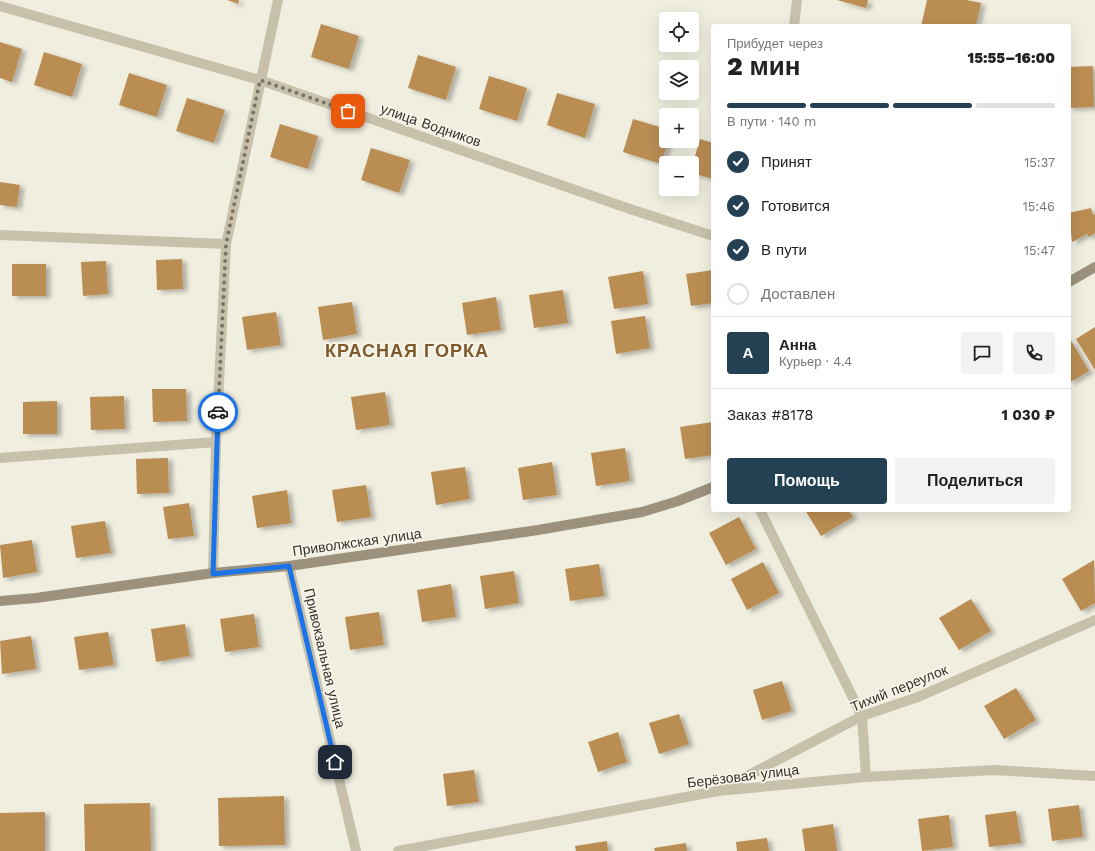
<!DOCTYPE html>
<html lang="ru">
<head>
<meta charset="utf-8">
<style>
	body { margin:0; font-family:"Work Sans",sans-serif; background:#f2f2f2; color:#222; height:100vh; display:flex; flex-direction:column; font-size:15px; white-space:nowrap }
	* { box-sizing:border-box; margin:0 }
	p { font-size:13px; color:#767676 }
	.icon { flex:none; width:22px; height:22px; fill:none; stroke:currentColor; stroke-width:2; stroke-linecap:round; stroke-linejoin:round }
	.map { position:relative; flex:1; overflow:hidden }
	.details { position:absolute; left:711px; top:24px; width:360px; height:488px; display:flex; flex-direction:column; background:#fff; border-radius:4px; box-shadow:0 4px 16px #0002 }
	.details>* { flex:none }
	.tools { position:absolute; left:659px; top:12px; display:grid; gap:8px }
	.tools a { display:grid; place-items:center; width:40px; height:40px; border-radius:4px; background:#fff; box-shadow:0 4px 16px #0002; font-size:20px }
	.pin { position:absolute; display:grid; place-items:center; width:34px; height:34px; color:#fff; margin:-17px; border-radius:8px; box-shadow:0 2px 6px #0006 }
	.courier { position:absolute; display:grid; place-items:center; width:40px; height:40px; margin:-20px; border:3px solid #1a73e8; border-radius:50%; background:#fff; color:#222; box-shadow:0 1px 5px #0007 }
	.overview em { font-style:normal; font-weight:800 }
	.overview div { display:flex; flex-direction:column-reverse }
	.overview { display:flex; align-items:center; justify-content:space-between; height:68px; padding:0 16px }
	h1 { font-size:26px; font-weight:800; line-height:30px }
	.bar { display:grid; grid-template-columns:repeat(4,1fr); gap:6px 4px; align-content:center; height:48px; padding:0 16px }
	.bar i { height:5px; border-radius:3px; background:#e0e0e0 }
	.bar .active { background:#244153 }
	.bar p { grid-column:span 4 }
	.line { display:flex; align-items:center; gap:10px; padding:0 16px; border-top:1px solid #e0e0e0 }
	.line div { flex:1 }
	.round { display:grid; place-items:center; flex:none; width:42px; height:42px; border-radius:4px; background:#f2f2f2 }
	ol { padding:0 16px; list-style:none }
	li { display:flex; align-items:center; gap:12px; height:44px }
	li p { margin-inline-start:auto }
	li .icon { padding:4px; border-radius:50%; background:#244153; color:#fff; stroke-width:4 }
	li:last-child { color:#767676 }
	li i { width:22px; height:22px; border:2px solid #e0e0e0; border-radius:50% }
	.cta { display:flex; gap:8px; margin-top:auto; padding:8px 16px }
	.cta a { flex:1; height:46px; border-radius:4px; background:#244153; color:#fff; font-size:16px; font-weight:800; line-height:46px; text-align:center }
	.cta a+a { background:#f2f2f2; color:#222 }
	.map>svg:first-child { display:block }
	.building { fill:#ba8d53; filter:url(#shadow) }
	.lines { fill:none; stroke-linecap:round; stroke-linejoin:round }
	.street { stroke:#c7c1ac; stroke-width:10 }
	.secondary { stroke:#9b917d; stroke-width:10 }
	.done { stroke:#777469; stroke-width:4; stroke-dasharray:0 7.2 }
	.route { stroke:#1a73e8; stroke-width:5 }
	.labels { text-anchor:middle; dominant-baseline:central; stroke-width:3.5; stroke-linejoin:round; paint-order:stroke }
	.street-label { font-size:14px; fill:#36322a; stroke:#f8f6eb }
	.district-label { font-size:18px; font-weight:bold; letter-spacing:1px; fill:#7d592b; stroke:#f8f6eb }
</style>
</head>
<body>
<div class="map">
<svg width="1095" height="851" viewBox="0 0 1095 851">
	<defs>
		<filter id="shadow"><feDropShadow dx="4.5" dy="2.5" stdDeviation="2" flood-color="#0004"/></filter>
	</defs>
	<rect width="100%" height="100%" fill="#f0eedf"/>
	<!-- building -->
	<g class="building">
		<path d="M227,0H239L238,4Z"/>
		<path d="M837,0H868L866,8Z"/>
		<path d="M927,0H966L981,3L976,26H921Z"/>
		<path d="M321,24L359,36L349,69L311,57Z"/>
		<path d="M0,42L22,49L12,82L0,78Z"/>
		<path d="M44,52L82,64L72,97L34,85Z"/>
		<path d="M418,55L456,67L446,100L408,88Z"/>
		<path d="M1093,66L1094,107L1069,108V67Z"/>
		<path d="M129,73L167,85L157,117L119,105Z"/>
		<path d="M489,76L527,88L517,121L479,109Z"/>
		<path d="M557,93L595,104L585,138L547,125Z"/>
		<path d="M187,98L225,110L214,143L176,131Z"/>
		<path d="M633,119L666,129V141H668L661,164L623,152Z"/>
		<path d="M280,124L318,136L308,169L270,157Z"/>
		<path d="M700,139L713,143V179L692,173V166Z"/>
		<path d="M371,148L410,160L399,193L361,180Z"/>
		<path d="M0,182L20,185L17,207L0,205Z"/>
		<path d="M1091,208L1093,215L1095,214V233L1089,237L1087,234L1072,242L1069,213Z"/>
		<path d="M182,259L183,289L157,290L156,260Z"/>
		<path d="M106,261L108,294L83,296L81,262Z"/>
		<rect x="12" y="264" width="34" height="32"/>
		<path d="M713,270V303L691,306L686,274Z"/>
		<path d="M643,271L648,304L614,309L608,277Z"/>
		<path d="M563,290L568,323L534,328L529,295Z"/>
		<path d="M496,297L501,330L467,335L462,303Z"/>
		<path d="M352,302L357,334L323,340L318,307Z"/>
		<path d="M276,312L281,345L247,350L242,317Z"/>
		<path d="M645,316L650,348L616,354L611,321Z"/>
		<path d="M1095,327V370L1076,339Z"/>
		<path d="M1069,337L1089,371L1069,383Z"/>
		<path d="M152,389H186L187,421L153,422Z"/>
		<path d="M385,392L390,425L356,430L351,397Z"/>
		<path d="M124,396L125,429L91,430L90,397Z"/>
		<path d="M57,401V434H23V402Z"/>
		<path d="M713,422V455L685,459L680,427Z"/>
		<path d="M625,448L630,481L596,486L591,453Z"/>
		<path d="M168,458L169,493L137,494L136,459Z"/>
		<path d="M552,462L557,495L523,500L518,468Z"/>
		<path d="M465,467L470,499L436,505L431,472Z"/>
		<path d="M366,485L371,517L337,522L332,490Z"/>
		<path d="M287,490L291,523L257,528L252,496Z"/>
		<path d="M189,503L194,536L168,539L163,507Z"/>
		<path d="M805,510H849L853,517L821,536Z"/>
		<path d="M739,517L756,549L726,565L709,533Z"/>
		<path d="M105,521L111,553L76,558L71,526Z"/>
		<path d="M32,540L37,572L3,578L0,545Z"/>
		<path d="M1094,560L1095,603L1081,611L1062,579Z"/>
		<path d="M763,562L779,593L747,610L731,579Z"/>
		<path d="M599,564L604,596L570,601L565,569Z"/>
		<path d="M514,571L519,603L485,609L480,576Z"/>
		<path d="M451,584L456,617L422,622L417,590Z"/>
		<path d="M971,599L991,631L959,650L939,618Z"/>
		<path d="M379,612L384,645L350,650L345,617Z"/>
		<path d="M254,614L259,647L225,652L220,619Z"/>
		<path d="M185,624L190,656L156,662L151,629Z"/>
		<path d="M108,632L114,665L79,670L74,637Z"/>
		<path d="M31,636L36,669L2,674L0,641Z"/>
		<path d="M782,681L792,711L762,720L753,690Z"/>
		<path d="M1016,688L1036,720L1004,739L984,706Z"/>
		<path d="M679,714L689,744L659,754L649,723Z"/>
		<path d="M618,732L627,762L598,772L588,742Z"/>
		<path d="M474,770L479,802L447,806L443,774Z"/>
		<path d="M284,796L285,845L219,846L218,798Z"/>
		<path d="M150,803L151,851H85L84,804Z"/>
		<path d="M1079,805L1083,837L1052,841L1048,809Z"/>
		<path d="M1016,811L1021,843L989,847L985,815Z"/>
		<path d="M45,812V851H0V813Z"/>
		<path d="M949,815L953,847L922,851L918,819Z"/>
		<path d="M833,824L837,851H805L802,829Z"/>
		<path d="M767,838L769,851H737L736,842Z"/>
		<path d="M607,841L608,851H576L575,846Z"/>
		<path d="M686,843L687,851H655L654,848Z"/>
	</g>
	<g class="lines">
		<!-- street -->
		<g class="street">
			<path d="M0,6L260,80L627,208L713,236"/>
			<path d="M794,26L797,0"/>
			<path d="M0,235L226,244"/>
			<path d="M0,458L216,442"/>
			<path d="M760,510L862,716L866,777"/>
			<path d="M289,566L356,851"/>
			<path d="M213,573L216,442L226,244L278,0"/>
			<path d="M724,788L862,716L918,697L1095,620"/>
			<path d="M398,851L718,791L866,777L994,770L1095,776"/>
		</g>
		<!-- secondary -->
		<g class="secondary">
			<path d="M1069,282L1095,267"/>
			<path d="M0,601L36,598L213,573L289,566L538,530L642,512L678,501L713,487"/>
		</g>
	</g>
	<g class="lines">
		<!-- done -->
		<path class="done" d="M218,412L226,244L260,80L348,111"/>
		<!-- route -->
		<path class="route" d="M218,412L213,574L289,566L335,762"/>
	</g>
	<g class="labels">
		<!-- street labels -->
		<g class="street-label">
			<text transform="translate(431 125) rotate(19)">улица Водников</text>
			<text transform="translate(357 542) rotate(-8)">Приволжская улица</text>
			<text transform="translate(325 658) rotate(77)">Привокзальная улица</text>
			<text transform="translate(899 688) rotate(-22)">Тихий переулок</text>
			<text transform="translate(743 776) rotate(-7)">Берёзовая улица</text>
		</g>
		<!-- district labels -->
		<g class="district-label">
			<text x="407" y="350">КРАСНАЯ ГОРКА</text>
		</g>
	</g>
</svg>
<div class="tools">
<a><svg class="icon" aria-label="locate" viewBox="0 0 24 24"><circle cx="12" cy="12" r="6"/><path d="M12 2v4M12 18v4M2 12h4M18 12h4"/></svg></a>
<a><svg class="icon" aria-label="layers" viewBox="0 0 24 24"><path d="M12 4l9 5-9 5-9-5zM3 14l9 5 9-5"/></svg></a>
<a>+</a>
<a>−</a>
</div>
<div class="pin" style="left:348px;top:111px;background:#ea580c"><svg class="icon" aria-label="bag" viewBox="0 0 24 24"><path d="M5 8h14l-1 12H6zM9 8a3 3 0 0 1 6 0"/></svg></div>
<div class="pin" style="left:335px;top:762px;background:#1f2937"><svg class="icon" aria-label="home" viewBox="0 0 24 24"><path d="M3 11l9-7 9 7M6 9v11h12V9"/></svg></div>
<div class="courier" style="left:218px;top:412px"><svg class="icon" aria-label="car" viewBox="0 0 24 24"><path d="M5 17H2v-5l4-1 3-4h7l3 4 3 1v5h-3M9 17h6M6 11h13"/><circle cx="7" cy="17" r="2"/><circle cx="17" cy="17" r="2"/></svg></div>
<section class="details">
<div class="overview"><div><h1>2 мин</h1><p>Прибудет через</p></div><em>15:55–16:00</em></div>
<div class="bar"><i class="active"></i><i class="active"></i><i class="active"></i><i></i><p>В пути · 140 m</p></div>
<ol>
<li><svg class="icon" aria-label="check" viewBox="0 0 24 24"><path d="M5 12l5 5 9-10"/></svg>Принят<p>15:37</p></li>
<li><svg class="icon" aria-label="check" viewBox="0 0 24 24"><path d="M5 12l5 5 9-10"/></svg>Готовится<p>15:46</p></li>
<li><svg class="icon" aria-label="check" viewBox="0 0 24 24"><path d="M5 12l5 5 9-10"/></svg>В пути<p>15:47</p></li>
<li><i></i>Доставлен</li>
</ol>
<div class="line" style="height:72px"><b class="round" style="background:#244153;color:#fff">А</b><div><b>Анна</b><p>Курьер · 4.4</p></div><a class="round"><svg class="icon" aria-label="chat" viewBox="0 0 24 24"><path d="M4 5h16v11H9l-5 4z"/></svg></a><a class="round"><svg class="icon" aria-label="phone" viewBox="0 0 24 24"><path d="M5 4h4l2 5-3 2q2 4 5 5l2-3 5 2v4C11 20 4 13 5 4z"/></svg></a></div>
<div class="line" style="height:52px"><div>Заказ #8178</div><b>1 030 ₽</b></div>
<div class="cta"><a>Помощь</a><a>Поделиться</a></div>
</section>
</div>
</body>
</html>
